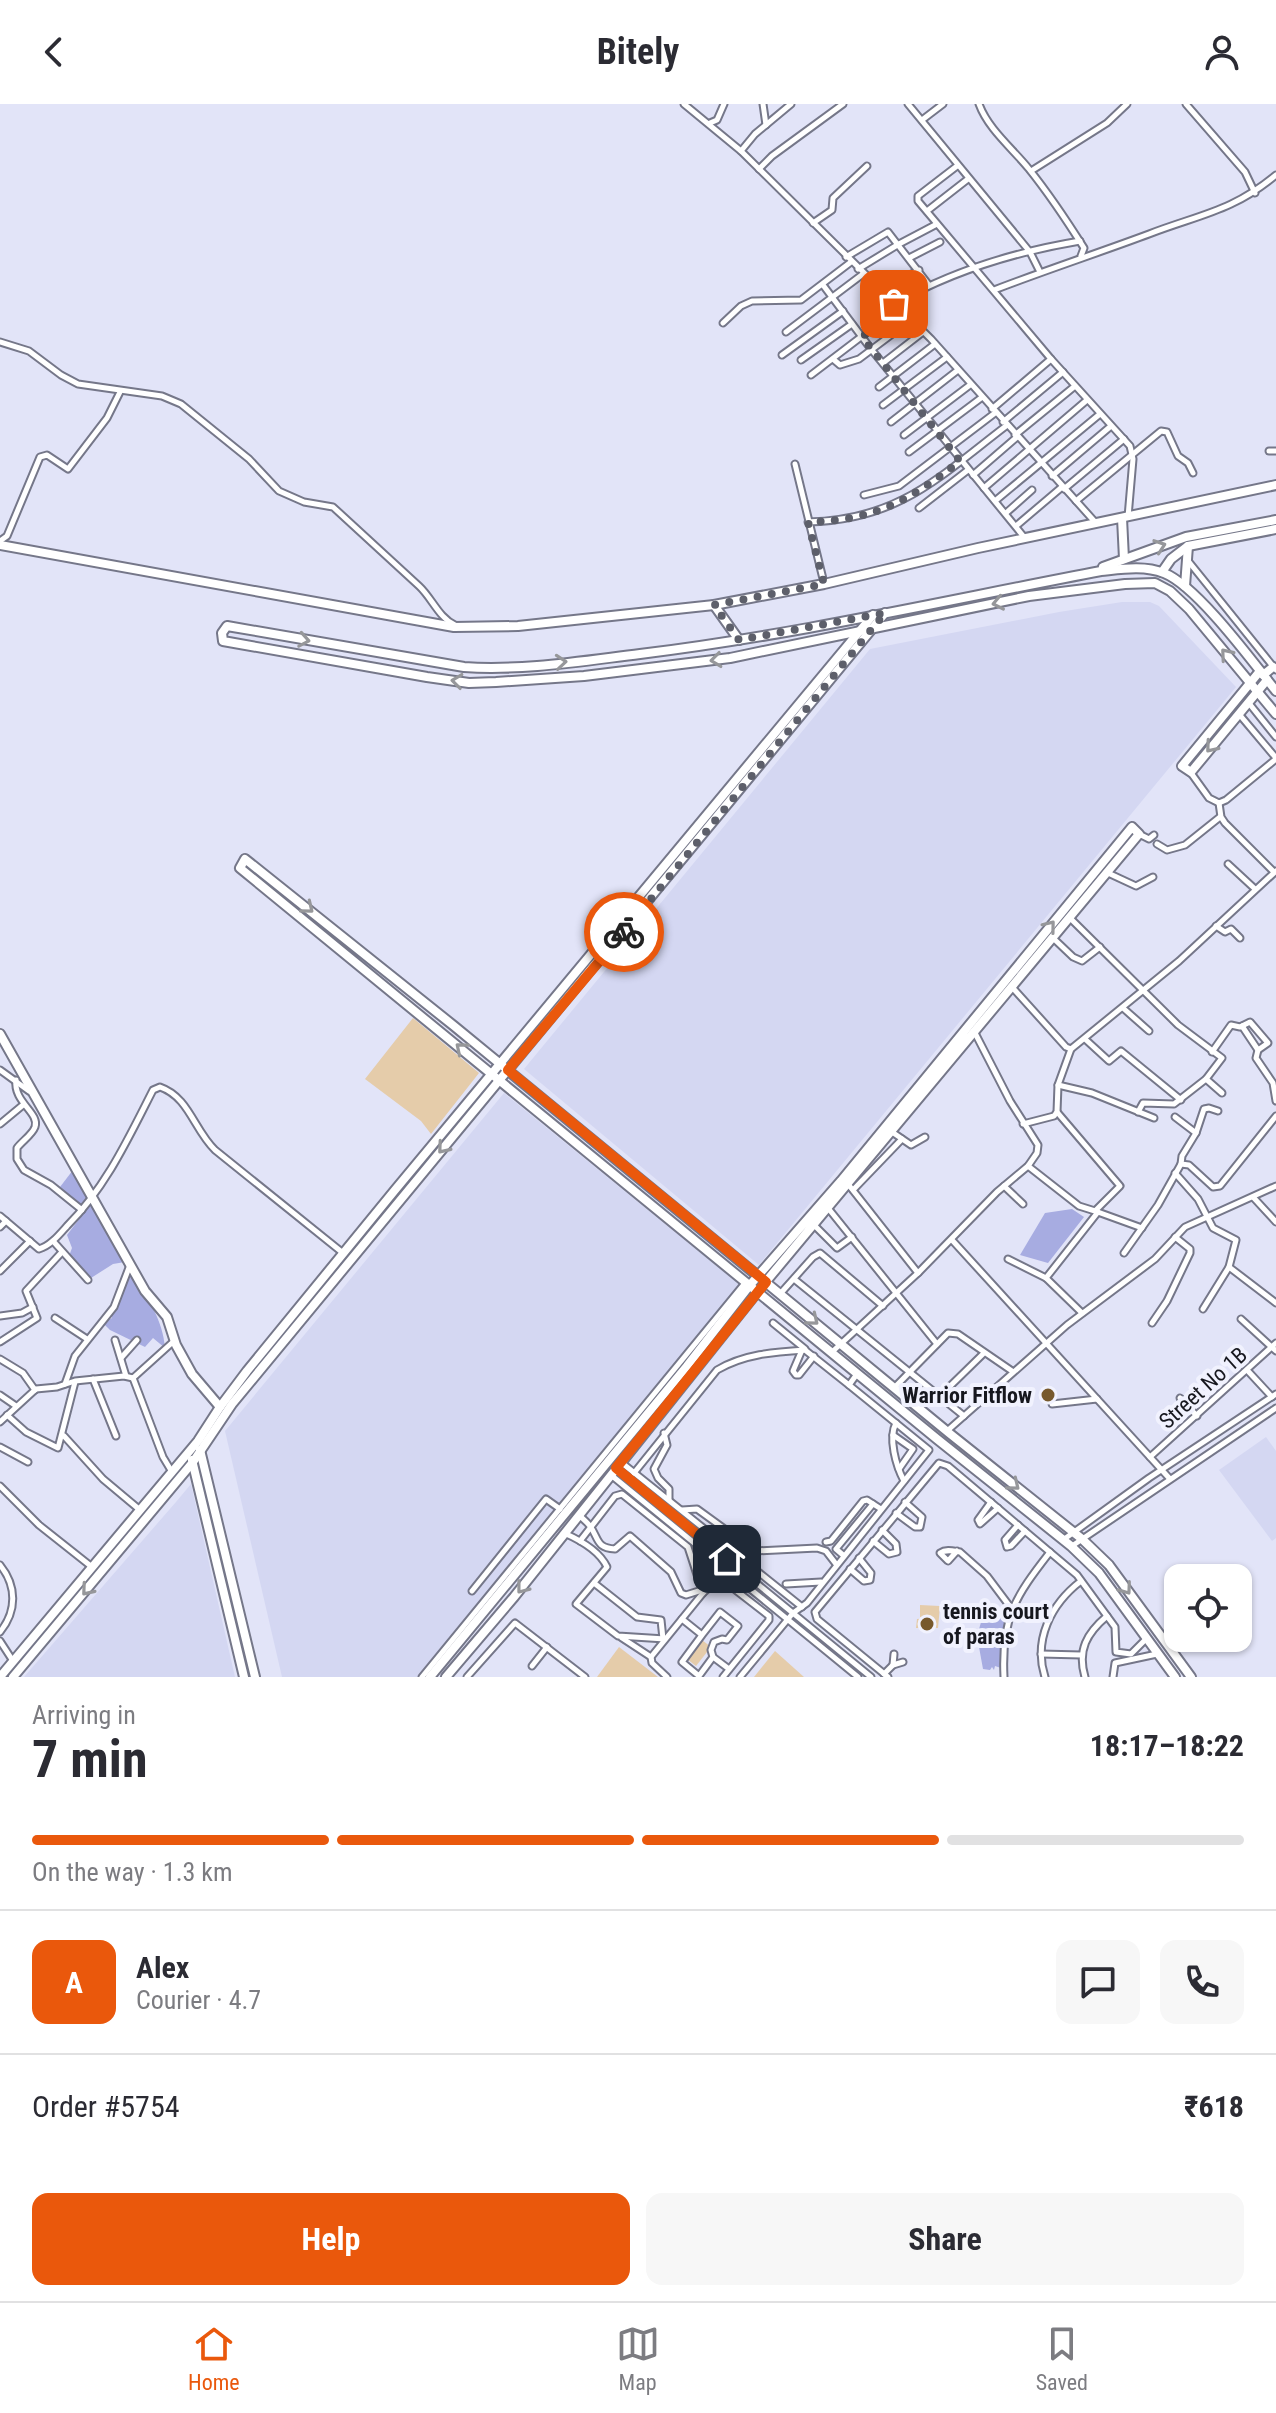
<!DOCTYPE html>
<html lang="en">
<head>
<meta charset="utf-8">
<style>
	body { margin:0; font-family:"Roboto Condensed",sans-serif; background:#f7f7f7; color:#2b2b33; height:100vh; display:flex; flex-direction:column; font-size:30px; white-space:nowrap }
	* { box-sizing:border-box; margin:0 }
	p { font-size:26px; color:#7c7c81 }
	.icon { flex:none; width:44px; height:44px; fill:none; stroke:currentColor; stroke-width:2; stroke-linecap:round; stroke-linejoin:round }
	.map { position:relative; height:1573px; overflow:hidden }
	.panel { display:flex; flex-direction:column; background:#fff; flex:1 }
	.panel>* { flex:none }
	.buttons { position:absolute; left:1164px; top:1460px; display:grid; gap:16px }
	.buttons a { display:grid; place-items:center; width:88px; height:88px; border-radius:16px; background:#fff; box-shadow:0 2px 6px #0004; font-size:40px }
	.pin { position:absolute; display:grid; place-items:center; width:68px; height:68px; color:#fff; margin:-34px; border-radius:16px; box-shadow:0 4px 12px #0006 }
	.courier { position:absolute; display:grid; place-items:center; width:80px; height:80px; margin:-40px; border:6px solid #ea580c; border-radius:50%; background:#fff; color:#222; box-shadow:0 2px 10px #0007 }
	.headline em { font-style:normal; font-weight:700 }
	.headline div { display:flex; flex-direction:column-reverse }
	.headline { display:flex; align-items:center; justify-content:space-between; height:136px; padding:0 32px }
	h1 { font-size:52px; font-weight:700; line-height:60px }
	.bar { display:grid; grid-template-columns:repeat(4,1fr); gap:12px 8px; align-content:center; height:96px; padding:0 32px }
	.bar i { height:10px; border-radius:6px; background:#e1e1e2 }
	.bar .selected { background:#ea580c }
	.bar p { grid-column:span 4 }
	.line { display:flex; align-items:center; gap:20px; padding:0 32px; border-top:2px solid #e1e1e2 }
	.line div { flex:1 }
	.round { display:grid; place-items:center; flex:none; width:84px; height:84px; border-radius:16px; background:#f7f7f7 }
	.button { display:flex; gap:16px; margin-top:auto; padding:16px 32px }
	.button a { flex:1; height:92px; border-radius:16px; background:#ea580c; color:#fff; font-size:32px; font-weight:700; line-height:92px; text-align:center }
	.button a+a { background:#f7f7f7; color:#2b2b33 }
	header { display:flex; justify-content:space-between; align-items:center; height:104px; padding:0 32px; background:#fff; font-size:36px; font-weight:700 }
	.dock { display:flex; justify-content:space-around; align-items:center; height:112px; border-top:2px solid #e1e1e2; background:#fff; font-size:22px; color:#7c7c81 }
	.dock a { display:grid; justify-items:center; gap:4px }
	.dock .selected { color:#ea580c }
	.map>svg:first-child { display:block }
	.built { fill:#d4d7f2 }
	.green { fill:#e5ccaa }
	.water { fill:#a7ace1 }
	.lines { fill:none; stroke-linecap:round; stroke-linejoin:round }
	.street-casing { stroke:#757789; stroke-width:9 }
	.secondary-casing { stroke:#757789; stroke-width:12 }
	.street { stroke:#fff; stroke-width:5 }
	.secondary { stroke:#fff; stroke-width:8 }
	.oneway { stroke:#96979a }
	.done { stroke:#5d5f6a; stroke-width:8; stroke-dasharray:0 14.4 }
	.route { stroke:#ea580c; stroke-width:10 }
	.poi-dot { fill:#77592d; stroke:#f1f2fe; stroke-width:3 }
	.labels { text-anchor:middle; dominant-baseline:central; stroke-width:8; stroke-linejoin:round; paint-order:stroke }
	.street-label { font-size:22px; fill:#16171e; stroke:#f1f2fe }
	.poi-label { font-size:22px; font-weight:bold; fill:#16171e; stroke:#f1f2fe; text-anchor:end }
</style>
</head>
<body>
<header><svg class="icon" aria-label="back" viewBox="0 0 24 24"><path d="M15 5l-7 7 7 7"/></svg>Bitely<svg class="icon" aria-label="person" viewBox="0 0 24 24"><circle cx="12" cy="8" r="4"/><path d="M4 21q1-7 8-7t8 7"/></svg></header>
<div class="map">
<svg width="1276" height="1573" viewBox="0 0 1276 1573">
	<rect width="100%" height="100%" fill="#e2e4f8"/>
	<!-- built -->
	<g class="built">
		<path d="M1122,498H1150L1159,502L1236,583L759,1161L524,965L870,545L1059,508Z"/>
		<path d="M504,989L740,1181L418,1573H282L225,1327Z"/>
		<path d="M1266,1333L1276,1347V1434L1272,1437L1219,1366Z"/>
		<path d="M191,1380L235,1573H24L176,1398Z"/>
	</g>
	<!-- green -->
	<g class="green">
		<path d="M413,914L479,969L431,1030L421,1017L365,975Z"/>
		<path d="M920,1501L940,1502L938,1524H916L917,1515L929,1514H920Z"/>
		<path d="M702,1536L711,1543L696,1562L687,1555Z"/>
		<path d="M619,1543L658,1573H597Z"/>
		<path d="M775,1547L804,1573H754Z"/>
	</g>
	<!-- water -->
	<g class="water">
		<path d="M73,1066L91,1093L82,1103L60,1083Z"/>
		<path d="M89,1102L96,1103L125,1158L113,1160L91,1174L69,1152L72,1144L67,1131Z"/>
		<path d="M1072,1105L1084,1113L1048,1159L1020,1151L1045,1109Z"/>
		<path d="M129,1171L135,1172C148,1196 163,1216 165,1244L153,1234L145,1243L110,1226L103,1219L112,1214L110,1208Z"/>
		<path d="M984,1508L1007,1513L1002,1533L1001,1564L995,1562L994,1566L992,1563L990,1566L983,1565L977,1532Z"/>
	</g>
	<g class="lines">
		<!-- street casing -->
		<g class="street-casing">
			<g id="street">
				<path d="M684,0L741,47L931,235L1095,418"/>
				<path d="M763,0L766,21"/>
				<path d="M908,0L1030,148L1040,168"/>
				<path d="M979,0C988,25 1013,45 1029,65C1049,90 1067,117 1084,144L1081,152"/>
				<path d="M1186,0L1245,68L1255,89"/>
				<path d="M922,16L943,0"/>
				<path d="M710,19L717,16L724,0"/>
				<path d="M741,47L755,30L791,0"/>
				<path d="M957,62L918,92V97L1051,255L1130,342L1133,355L1128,413"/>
				<path d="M759,65L772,52L843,0"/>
				<path d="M1031,67L1107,19L1127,0"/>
				<path d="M927,107L968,75"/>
				<path d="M813,119L832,106L833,94L867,62"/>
				<path d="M846,153L888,128L928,180"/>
				<path d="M909,154L940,138"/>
				<path d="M858,165L899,140L937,120"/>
				<path d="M823,181L871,245L1024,433"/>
				<path d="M994,186C1046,166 1098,149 1149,130C1201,110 1231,108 1276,71"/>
				<path d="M881,187L919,166"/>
				<path d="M894,200C952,167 1014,148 1080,137"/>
				<path d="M723,219L741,202L752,197L801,196L851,158"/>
				<path d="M786,228L863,170"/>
				<path d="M0,238L29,247L61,271L78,280L162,292L181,300L249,355L279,387L304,398L333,403L419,482C432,494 439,514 455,521"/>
				<path d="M782,251L843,207"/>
				<path d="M833,255L840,261L859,255L911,216"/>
				<path d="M801,256L852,220"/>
				<path d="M883,259L923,228"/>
				<path d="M811,271L899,204"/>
				<path d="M879,283L935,240"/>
				<path d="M883,301L947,253"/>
				<path d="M992,305L1051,255"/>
				<path d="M891,318L958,266"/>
				<path d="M1003,318L1063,268"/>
				<path d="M904,331L970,281"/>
				<path d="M1015,331L1075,282"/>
				<path d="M1269,347H1276"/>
				<path d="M909,348L981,294"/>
				<path d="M795,360L824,479"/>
				<path d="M973,371L1017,333"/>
				<path d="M1052,372L1111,322"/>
				<path d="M984,384L1087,296"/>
				<path d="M1064,385L1124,335"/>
				<path d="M864,391L899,382L995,309"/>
				<path d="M995,397L1100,310"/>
				<path d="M1076,397L1161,327L1167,328L1178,352L1188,359L1193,369"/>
				<path d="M919,404L968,366"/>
				<path d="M1006,409L1032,386"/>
				<path d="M808,418C899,416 939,373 1006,322"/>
				<path d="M1016,422L1062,383"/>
				<path d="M0,437L7,432L40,353L47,351L68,365L107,314L120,288"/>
				<path d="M1189,458L1276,566"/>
				<path d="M1248,598L1276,633"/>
				<path d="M1239,610L1276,654"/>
				<path d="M1191,669L1209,694L1219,699L1226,696L1276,655"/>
				<path d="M1219,699L1221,713L1225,719L1274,768"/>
				<path d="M1139,730L1149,735L1154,731"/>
				<path d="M1157,740L1167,746L1185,741L1220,713"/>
				<path d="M1228,760L1255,785"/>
				<path d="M1108,769L1136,782L1153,773"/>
				<path d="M1070,814L1178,921L1222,954L1206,975L1174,1000L1143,999L1138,1008"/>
				<path d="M1216,822L1225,828L1231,825L1240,834"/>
				<path d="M1053,834L1073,853L1082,857L1100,843"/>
				<path d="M1012,883L1066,943L1071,945L1179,857L1276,767"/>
				<path d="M1123,904L1149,927"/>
				<path d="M1242,922L1258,946L1256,954L1273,979L1276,997"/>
				<path d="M1085,935L1109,957L1121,947L1181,996"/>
				<path d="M1212,948L1231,921L1240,923L1250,918L1268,939L1258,946"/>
				<path d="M0,966L29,987"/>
				<path d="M1206,975L1222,989"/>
				<path d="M16,976C13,998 40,1009 35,1023C32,1031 22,1037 17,1044V1055L24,1066L51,1081L82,1106"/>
				<path d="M1058,981L1092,989L1154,1014"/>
				<path d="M1057,1008L1120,1082L1095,1107L1142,1124"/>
				<path d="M1175,1013L1196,1029L1204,1005L1209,1004L1218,1007"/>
				<path d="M0,1020L23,1001"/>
				<path d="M1023,1020L1054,1012L1057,1008L1058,981L1071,945"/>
				<path d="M892,1028L911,1041L925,1033"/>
				<path d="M1181,1060L1182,1052L1196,1029"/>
				<path d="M1028,1062L1079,1102L1095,1107"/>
				<path d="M1175,1069L1198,1095L1213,1124L1236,1136L1229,1163L1276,1199"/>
				<path d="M848,1080L918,1169"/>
				<path d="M1004,1082L1023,1100"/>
				<path d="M853,1086L902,1035"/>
				<path d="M1253,1093L1276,1118"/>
				<path d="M828,1104L937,1240"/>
				<path d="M0,1112L39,1145C50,1142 59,1131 67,1122C106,1083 128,1035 153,986L160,983C189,993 194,1026 215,1046L343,1149"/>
				<path d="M814,1121L837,1144L852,1133"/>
				<path d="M0,1123L6,1117"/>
				<path d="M952,1136L1170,1375"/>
				<path d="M53,1137L88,1176"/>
				<path d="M1124,1149L1158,1101L1181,1060L1189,1061L1213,1083L1220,1082L1276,1012"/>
				<path d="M1008,1155L1046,1174L1098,1108"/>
				<path d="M0,1167L30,1137"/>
				<path d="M1046,1174L1082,1209"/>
				<path d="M794,1175L964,1312"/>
				<path d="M780,1190L813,1153L820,1149L883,1202"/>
				<path d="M1203,1205L1229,1163"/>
				<path d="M0,1212L22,1209L33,1203"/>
				<path d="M55,1214L87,1235"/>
				<path d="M1241,1215L1276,1247"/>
				<path d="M773,1219L805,1245"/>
				<path d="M1152,1219L1167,1197L1190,1149V1145L1175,1133"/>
				<path d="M115,1236L126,1272"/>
				<path d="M0,1238L37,1214L26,1187L62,1148"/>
				<path d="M802,1246L793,1267L796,1271H799L814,1252"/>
				<path d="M832,1248L918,1169L997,1088L1028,1062L1037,1049L1038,1041L1010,997L975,929"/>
				<path d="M121,1254L137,1236"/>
				<path d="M0,1255L23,1269L35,1286"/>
				<path d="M1247,1266L1272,1293"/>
				<path d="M133,1274L163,1353L172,1368"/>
				<path d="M133,1274L174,1237"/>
				<path d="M93,1275L116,1332"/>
				<path d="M65,1280L75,1252L114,1203L130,1161"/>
				<path d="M894,1284L948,1229L958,1230L1012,1267"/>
				<path d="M0,1291L16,1302"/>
				<path d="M939,1293L983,1250"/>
				<path d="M1180,1294L1197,1312"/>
				<path d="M1052,1300L1097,1295"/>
				<path d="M7,1311L26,1328L58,1344L75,1278"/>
				<path d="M0,1318L36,1285L57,1283L75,1277L124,1272L133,1274"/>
				<path d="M896,1319C888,1334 896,1362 904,1377"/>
				<path d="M947,1327L1067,1221L1155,1155L1185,1123L1276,1082"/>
				<path d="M664,1329L667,1341L654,1365L658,1374L669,1385V1395"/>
				<path d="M893,1331L913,1345L899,1365"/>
				<path d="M64,1332L103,1375L140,1406"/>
				<path d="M0,1343L28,1358"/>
				<path d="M1150,1353L1276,1239"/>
				<path d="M622,1359L802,1503"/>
				<path d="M617,1365L871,1573"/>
				<path d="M634,1369L717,1266C744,1250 774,1248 805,1246L849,1281L857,1270"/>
				<path d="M611,1371L858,1573"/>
				<path d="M0,1382L39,1421L92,1463"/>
				<path d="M991,1398L978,1416L980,1420L998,1404"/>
				<path d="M682,1406L697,1405L755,1447L817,1444L826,1447L836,1460"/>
				<path d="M896,1409L915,1423H920L922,1413L905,1398"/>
				<path d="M579,1411C583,1415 587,1418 590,1422C599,1435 596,1444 615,1445L630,1432L671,1468L681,1489L686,1491L702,1486"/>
				<path d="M1018,1421L1005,1436L1007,1443L1011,1442L1025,1427"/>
				<path d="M564,1429C580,1436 600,1448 607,1463L576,1500L618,1532L665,1535"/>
				<path d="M1063,1436L1149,1374L1276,1290"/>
				<path d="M580,1437L615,1392L622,1390L688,1443L703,1489"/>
				<path d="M873,1437L889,1450L897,1448L896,1440L882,1426"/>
				<path d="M826,1438L831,1437L863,1397L867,1396L881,1405"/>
				<path d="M1072,1442L1276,1304"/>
				<path d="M957,1447L948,1457L940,1449C946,1445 953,1447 960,1448L987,1472L1011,1504"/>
				<path d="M843,1451L836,1445L873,1400"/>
				<path d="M0,1461C17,1482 17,1507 0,1528"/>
				<path d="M850,1465L864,1477L870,1476L871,1469L859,1454"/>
				<path d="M594,1479L637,1513L661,1516L663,1535"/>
				<path d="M786,1480L821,1478"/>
				<path d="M472,1487L546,1395L560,1405"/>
				<path d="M682,1515L702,1531L682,1558L699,1572L713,1553L711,1546L714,1538L722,1535L727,1536L738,1522L720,1508L702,1531"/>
				<path d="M622,1534L651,1553"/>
				<path d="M0,1537L13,1557"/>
				<path d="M1041,1550L1081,1551"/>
				<path d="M713,1553L729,1565"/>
				<path d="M893,1561L894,1550"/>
				<path d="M532,1562L547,1543"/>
				<path d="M884,1570L893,1561L903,1558"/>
				<path d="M422,1573L745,1179"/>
				<path d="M467,1573L515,1519L585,1573"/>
				<path d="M667,1573L652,1559L651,1553L703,1489L720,1474L769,1512V1516L723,1573"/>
				<path d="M740,1573L793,1509L807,1499L929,1346L849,1281"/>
				<path d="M888,1573L817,1515L815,1508L939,1359L948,1362L1077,1471L1115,1523L1116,1548L1131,1550L1147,1534"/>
				<path d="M1004,1573C1001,1514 1015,1493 1050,1448"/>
				<path d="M1045,1573C1033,1536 1051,1500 1081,1477"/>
				<path d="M1085,1573C1077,1546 1087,1529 1107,1512"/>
				<path d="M1113,1573L1115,1559L1157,1550"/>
			</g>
		</g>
		<!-- secondary casing -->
		<g class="secondary-casing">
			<g id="secondary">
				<path d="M1122,414L1124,455"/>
				<path d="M0,441L454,523L518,522L714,501L824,480L978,444L1276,381"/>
				<path d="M1103,463L1186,433L1276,416"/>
				<path d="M1162,468L1171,455L1188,442L1276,425"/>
				<path d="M1185,482L1188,442"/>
				<path d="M714,501L739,536"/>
				<path d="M1260,567L1182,662L1191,668L1267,576"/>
				<path d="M1263,571L1273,563"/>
				<path d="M1276,587C1252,557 1197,482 1164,469C1144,461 1121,465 1101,467C948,496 795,531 640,550C582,557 522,567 464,563L227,522L222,529L223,537L427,573L469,579L496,578L584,572L730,554L1029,492L1125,480L1155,479L1170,487L1189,505L1276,610"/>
				<path d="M0,930L145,1187L167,1213L176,1241L192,1270L220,1303"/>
				<path d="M200,1346L255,1573"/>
				<path d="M192,1356L244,1573"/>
				<path d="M0,1573L198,1337L220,1303L247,1267L395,1086L873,511"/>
				<path d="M13,1573L193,1358L232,1300L885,509"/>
				<path d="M430,1573L687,1262L750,1181L841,1077L1132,723L1139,730L758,1187L514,1493L446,1573"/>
				<path d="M1175,1573L1099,1469L1071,1442L937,1335L240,764L245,755L454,922L949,1329L1082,1435L1109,1461L1191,1573"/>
			</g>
		</g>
		<!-- street -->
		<use href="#street" class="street"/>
		<!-- secondary -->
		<use href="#secondary" class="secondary"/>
	</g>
	<!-- one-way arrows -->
	<defs><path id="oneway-chevron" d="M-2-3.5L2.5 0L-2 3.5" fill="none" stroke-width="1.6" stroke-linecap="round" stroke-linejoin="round" transform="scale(2)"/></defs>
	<g class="oneway">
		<use href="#oneway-chevron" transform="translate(1160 442) rotate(-19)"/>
		<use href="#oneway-chevron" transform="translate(998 499) rotate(168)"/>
		<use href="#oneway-chevron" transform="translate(304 536) rotate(10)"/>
		<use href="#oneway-chevron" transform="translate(1226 550) rotate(-130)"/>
		<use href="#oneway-chevron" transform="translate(716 556) rotate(173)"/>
		<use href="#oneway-chevron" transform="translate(561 558) rotate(-5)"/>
		<use href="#oneway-chevron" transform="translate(457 577) rotate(-173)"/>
		<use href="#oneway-chevron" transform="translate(1211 643) rotate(130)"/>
		<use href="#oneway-chevron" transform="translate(308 804) rotate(39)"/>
		<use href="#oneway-chevron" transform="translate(1050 822) rotate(-51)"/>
		<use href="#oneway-chevron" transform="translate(461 944) rotate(-140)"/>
		<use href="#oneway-chevron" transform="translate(443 1044) rotate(130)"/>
		<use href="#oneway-chevron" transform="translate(813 1216) rotate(39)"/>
		<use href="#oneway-chevron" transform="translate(1014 1381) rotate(39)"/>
		<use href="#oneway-chevron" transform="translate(522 1484) rotate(128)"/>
		<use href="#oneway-chevron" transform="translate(1126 1485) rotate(54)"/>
		<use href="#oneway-chevron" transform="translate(87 1486) rotate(130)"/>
	</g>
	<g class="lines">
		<!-- done -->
		<path class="done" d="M624,828L885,509L739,536L714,501L824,480L808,418C874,417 910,396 960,357L862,233L899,204L894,200"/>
		<!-- route -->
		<path class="route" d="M624,828L508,966L766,1178L616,1364L727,1455"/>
	</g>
	<!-- markers -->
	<g class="poi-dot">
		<circle cx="1048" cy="1291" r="8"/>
		<circle cx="927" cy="1520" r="8"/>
	</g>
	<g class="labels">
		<!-- street labels -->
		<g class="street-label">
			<text transform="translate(1203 1284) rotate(-42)">Street No 1B</text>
		</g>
		<!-- poi labels -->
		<g class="poi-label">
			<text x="1032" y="1291">Warrior Fitflow</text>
			<text x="943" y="1507" text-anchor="start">tennis court<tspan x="943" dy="25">of paras</tspan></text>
		</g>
	</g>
</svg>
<div class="buttons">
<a><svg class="icon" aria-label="locate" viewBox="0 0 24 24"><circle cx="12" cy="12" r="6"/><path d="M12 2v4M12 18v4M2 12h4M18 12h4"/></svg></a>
</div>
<div class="pin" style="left:894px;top:200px;background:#ea580c"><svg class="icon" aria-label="bag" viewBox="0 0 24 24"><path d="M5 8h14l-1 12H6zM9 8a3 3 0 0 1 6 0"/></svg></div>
<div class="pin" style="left:727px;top:1455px;background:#1f2937"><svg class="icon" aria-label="home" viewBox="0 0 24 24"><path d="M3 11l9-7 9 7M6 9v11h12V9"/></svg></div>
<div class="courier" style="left:624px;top:828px"><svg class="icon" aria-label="bike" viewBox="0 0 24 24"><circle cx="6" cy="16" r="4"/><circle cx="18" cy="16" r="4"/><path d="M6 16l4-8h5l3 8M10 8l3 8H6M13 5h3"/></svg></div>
</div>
<section class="panel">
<div class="headline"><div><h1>7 min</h1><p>Arriving in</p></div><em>18:17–18:22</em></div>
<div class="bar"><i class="selected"></i><i class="selected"></i><i class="selected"></i><i></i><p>On the way · 1.3 km</p></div>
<div class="line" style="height:144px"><b class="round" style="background:#ea580c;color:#fff">A</b><div><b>Alex</b><p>Courier · 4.7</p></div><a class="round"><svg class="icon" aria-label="chat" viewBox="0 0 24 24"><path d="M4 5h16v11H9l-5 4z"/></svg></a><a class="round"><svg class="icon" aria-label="phone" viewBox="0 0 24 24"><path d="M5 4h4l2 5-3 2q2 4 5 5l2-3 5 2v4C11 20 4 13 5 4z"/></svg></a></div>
<div class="line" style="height:104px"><div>Order #5754</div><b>₹618</b></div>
<div class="button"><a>Help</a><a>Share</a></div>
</section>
<nav class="dock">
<a class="selected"><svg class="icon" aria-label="home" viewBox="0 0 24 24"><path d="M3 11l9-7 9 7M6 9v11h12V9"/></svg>Home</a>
<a><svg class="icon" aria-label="map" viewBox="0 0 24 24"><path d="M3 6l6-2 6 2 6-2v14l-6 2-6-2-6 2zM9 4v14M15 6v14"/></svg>Map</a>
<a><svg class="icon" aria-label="saved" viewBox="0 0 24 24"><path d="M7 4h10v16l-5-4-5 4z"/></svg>Saved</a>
</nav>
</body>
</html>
